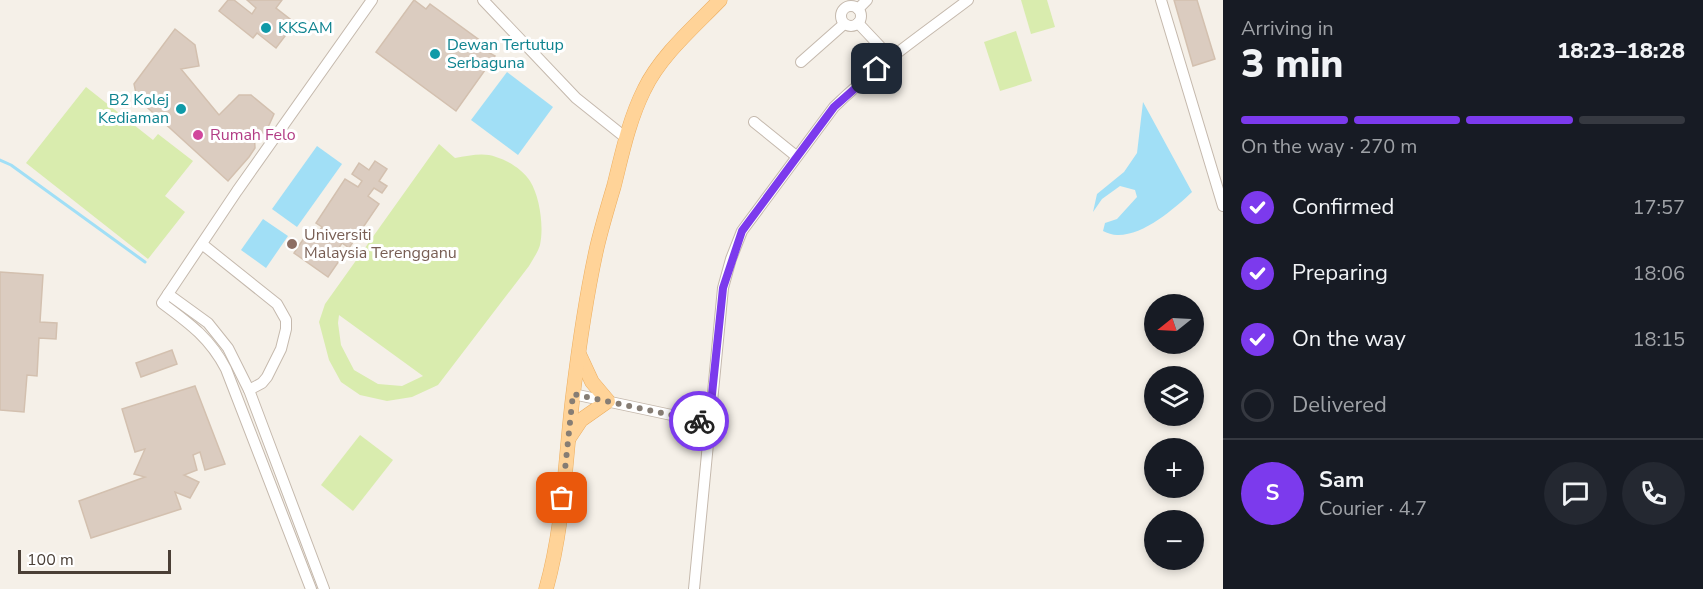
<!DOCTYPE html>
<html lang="en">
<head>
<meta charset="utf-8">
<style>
	body { margin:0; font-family:"Nunito Sans",sans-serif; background:#242831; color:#f1f3f6; height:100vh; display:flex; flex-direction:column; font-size:22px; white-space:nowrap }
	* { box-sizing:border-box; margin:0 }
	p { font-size:20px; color:#9ea1a6 }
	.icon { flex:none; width:33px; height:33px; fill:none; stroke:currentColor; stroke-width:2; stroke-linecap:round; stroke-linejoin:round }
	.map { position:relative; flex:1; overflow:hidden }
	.side { display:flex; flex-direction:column; background:#171b24; width:480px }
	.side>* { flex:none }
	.needle { width:39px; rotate:252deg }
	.buttons { position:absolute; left:1144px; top:294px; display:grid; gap:12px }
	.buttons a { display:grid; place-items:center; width:60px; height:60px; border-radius:50%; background:#171b24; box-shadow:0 3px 9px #0003; font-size:30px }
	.scale { position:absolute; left:18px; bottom:15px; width:153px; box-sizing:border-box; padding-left:6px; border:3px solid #4a3f36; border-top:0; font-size:16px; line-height:21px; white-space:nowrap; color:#4a3f36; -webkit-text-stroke:4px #fff; paint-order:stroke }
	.pin { position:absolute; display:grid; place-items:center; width:51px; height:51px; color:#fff; margin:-26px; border-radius:12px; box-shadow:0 3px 9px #0006 }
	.courier { position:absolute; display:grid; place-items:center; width:60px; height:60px; margin:-30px; border:4px solid #7c3aed; border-radius:50%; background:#fff; color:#222; box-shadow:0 2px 8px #0007 }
	.overview em { font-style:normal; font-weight:800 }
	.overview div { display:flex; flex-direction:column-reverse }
	.overview { display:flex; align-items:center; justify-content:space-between; height:102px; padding:0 18px }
	h1 { font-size:39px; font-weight:800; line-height:45px }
	.bar { display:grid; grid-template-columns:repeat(4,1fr); gap:9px 6px; align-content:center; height:72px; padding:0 18px }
	.bar i { height:8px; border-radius:4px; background:#363941 }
	.bar .on { background:#7c3aed }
	.bar p { grid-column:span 4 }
	.line { display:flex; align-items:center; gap:15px; padding:0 18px; border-top:2px solid #363941 }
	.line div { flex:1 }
	.round { display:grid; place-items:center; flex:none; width:63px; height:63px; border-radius:32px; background:#242831 }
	ol { padding:0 18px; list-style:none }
	li { display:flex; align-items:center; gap:18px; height:66px }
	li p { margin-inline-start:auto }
	li .icon { padding:6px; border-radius:50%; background:#7c3aed; color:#fff; stroke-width:4 }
	li:last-child { color:#9ea1a6 }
	li i { width:33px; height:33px; border:3px solid #363941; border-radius:50% }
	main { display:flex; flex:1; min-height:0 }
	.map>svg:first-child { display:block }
	.green { fill:#d9ecae; fill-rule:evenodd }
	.water { fill:#a1dff6 }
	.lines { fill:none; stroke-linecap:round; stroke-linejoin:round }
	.stream { stroke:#a1dff6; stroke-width:3 }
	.building { fill:#dbccc0; stroke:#d3c0af; stroke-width:1.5 }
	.minor-casing { stroke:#c5b9ad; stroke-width:12 }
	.major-casing { stroke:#edae5f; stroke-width:15 }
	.minor { stroke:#fff; stroke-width:10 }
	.major { stroke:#ffd398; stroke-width:14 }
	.done { stroke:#867d74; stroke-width:6; stroke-dasharray:0 10.8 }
	.route { stroke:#7c3aed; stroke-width:8 }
	.culture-dot { fill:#0f9aa8; stroke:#fff; stroke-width:2 }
	.hotel-dot { fill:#d1479c; stroke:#fff; stroke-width:2 }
	.education-dot { fill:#8d6e63; stroke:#fff; stroke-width:2 }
	.labels { text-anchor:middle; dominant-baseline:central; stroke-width:6; stroke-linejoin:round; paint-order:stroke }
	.culture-label { font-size:16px; fill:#0d838f; stroke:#fff; text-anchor:start }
	.hotel-label { font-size:16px; fill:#b23c85; stroke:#fff; text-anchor:start }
	.education-label { font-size:16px; fill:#785e54; stroke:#fff; text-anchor:start }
</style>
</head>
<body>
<main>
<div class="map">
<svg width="1223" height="589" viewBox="0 0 1223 589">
	<rect width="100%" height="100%" fill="#f5f0e8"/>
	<!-- green -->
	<g class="green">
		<path d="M1021,0H1047L1055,27L1031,34Z"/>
		<path d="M1016,31L1032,81L1000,91L984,42Z"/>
		<path d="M86,87L153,140L158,134L193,161L165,196L185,212L148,259L26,163Z"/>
		<path d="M439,144L455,158C469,156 483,152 496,157C509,161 523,170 530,181C540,197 544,227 540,245C538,252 533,259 529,266L438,385L412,397L387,401L360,395L341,382L329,360L319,322L325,304ZM339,315L423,376L402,386L378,384L354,370L341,345L338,323Z"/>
		<path d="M360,435L393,460L353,511L321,485Z"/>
	</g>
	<!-- water -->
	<g class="water">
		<path d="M507,72L553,107L518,155L471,120Z"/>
		<path d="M1143,102L1192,192C1174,209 1143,236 1117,235C1113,235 1107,233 1103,231L1105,223L1117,219L1137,197L1135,190L1120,186L1102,199L1093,212L1097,194L1124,172L1137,153Z"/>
		<path d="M317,146L342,164L297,227L272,209Z"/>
		<path d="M263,219L288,236L266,268L241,250Z"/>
	</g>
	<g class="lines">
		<!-- stream -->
		<path class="stream" d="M0,160L11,165L145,262"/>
	</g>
	<!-- building -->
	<g class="building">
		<path d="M228,0H234L252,14L256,8L247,0H282L276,8L295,23L276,48L257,33L253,38L219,11Z"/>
		<path d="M414,0L426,9L430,4L489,47L486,51L495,56L456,111L376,52Z"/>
		<path d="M1174,0H1197L1215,59L1193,66Z"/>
		<path d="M175,29L195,45L199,66L181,69L219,115L239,95H251L274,114L265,134L254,129L255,148L249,157L228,181L137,98L134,84Z"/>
		<path d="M375,161L387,169L379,181L387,186L382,193L374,188L368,196L379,204L349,248L342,243L333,257L339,261L328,277L294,253L306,235L314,240L322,227L316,223L345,179L358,187L362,181L352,174L359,163L369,170Z"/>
		<path d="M0,272L43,275L40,322L57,323L56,339L39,338L37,376L27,375L24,412L0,410Z"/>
		<path d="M172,350L177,364L141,377L136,363Z"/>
		<path d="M195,386L225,464L205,470L200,452L193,455L197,470L184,475L199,482L190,498L175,492L181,509L91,538L79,501L145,477L134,474L145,449L135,452L122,409Z"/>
	</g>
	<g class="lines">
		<!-- minor casing -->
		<g class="minor-casing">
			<g id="minor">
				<path d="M483,0L576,98L626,138"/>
				<path d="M1161,0L1223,206"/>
				<circle cx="851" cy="16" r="10"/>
				<path d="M858,9L867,0"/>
				<path d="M858,23L891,58"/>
				<path d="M801,62L844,24"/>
				<path d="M754,122L796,156"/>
				<path d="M202,244L277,304L286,320V329L281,349L267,377L262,383L249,390"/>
				<path d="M168,294L208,323L228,348L249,390L324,589"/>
				<path d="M573,394L709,423"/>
				<path d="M311,589L226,369C210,338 189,323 162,303L237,191L372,0"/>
				<path d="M694,589L723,288L731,259L742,231L834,107C875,67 923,34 968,0"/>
			</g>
		</g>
		<!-- major casing -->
		<g class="major-casing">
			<g id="major">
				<path d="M569,438L581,420L608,401L592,382L579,354"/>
				<path d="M546,589C564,526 565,460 573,395C579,346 586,296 597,247C602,226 608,206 614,186C622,154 629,120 644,90C660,56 694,27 720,0"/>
			</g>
		</g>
		<!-- minor -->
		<use href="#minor" class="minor"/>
		<!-- major -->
		<use href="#major" class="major"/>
	</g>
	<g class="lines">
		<!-- done -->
		<path class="done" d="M562,498L573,394L699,421"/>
		<!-- route -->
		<path class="route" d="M699,421L709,423L723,288L742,231L834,107L877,69"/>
	</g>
	<!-- markers -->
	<g class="culture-dot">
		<circle cx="266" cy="28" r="6"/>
		<circle cx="435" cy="54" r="6"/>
		<circle cx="181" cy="109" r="6"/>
	</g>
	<circle class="hotel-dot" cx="198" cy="135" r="6"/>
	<circle class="education-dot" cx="292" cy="244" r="6"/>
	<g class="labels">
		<!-- culture labels -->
		<g class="culture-label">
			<text x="278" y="28">KKSAM</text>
			<text x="447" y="45">Dewan Tertutup<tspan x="447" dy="18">Serbaguna</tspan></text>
			<text x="169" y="100" text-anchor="end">B2 Kolej<tspan x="169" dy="18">Kediaman</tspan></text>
		</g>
		<!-- hotel labels -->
		<g class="hotel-label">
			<text x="210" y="135">Rumah Felo</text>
		</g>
		<!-- education labels -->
		<g class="education-label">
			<text x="304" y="235">Universiti<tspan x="304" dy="18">Malaysia Terengganu</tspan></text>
		</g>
	</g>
</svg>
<div class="buttons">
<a><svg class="needle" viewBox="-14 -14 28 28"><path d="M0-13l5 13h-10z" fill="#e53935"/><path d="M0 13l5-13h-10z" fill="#9ea1a6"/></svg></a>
<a><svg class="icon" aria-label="layers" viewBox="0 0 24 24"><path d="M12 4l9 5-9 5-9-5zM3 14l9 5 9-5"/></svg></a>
<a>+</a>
<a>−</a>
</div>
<div class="scale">100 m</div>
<div class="pin" style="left:562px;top:498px;background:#ea580c"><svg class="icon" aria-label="bag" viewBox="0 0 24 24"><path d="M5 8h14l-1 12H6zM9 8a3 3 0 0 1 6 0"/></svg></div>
<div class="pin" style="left:877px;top:69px;background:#1f2937"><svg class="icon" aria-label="home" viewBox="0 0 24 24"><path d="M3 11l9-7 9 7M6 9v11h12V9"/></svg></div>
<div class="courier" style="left:699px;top:421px"><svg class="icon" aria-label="bike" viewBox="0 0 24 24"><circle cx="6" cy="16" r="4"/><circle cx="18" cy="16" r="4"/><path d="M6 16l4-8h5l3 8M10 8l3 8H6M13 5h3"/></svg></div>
</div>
<section class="side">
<div class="overview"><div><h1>3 min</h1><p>Arriving in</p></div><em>18:23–18:28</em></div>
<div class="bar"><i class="on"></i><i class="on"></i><i class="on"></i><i></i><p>On the way · 270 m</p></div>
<ol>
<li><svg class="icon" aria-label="check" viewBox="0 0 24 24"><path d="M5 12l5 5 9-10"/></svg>Confirmed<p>17:57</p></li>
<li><svg class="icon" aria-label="check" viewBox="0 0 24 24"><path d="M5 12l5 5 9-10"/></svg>Preparing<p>18:06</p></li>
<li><svg class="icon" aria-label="check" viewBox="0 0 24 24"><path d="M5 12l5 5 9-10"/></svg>On the way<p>18:15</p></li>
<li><i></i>Delivered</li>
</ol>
<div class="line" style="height:108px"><b class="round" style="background:#7c3aed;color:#fff">S</b><div><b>Sam</b><p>Courier · 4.7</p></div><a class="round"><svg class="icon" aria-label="chat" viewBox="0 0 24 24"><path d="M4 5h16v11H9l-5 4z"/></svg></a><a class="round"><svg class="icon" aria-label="phone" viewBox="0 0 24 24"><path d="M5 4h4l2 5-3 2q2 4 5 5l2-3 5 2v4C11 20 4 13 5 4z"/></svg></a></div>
</section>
</main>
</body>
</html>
